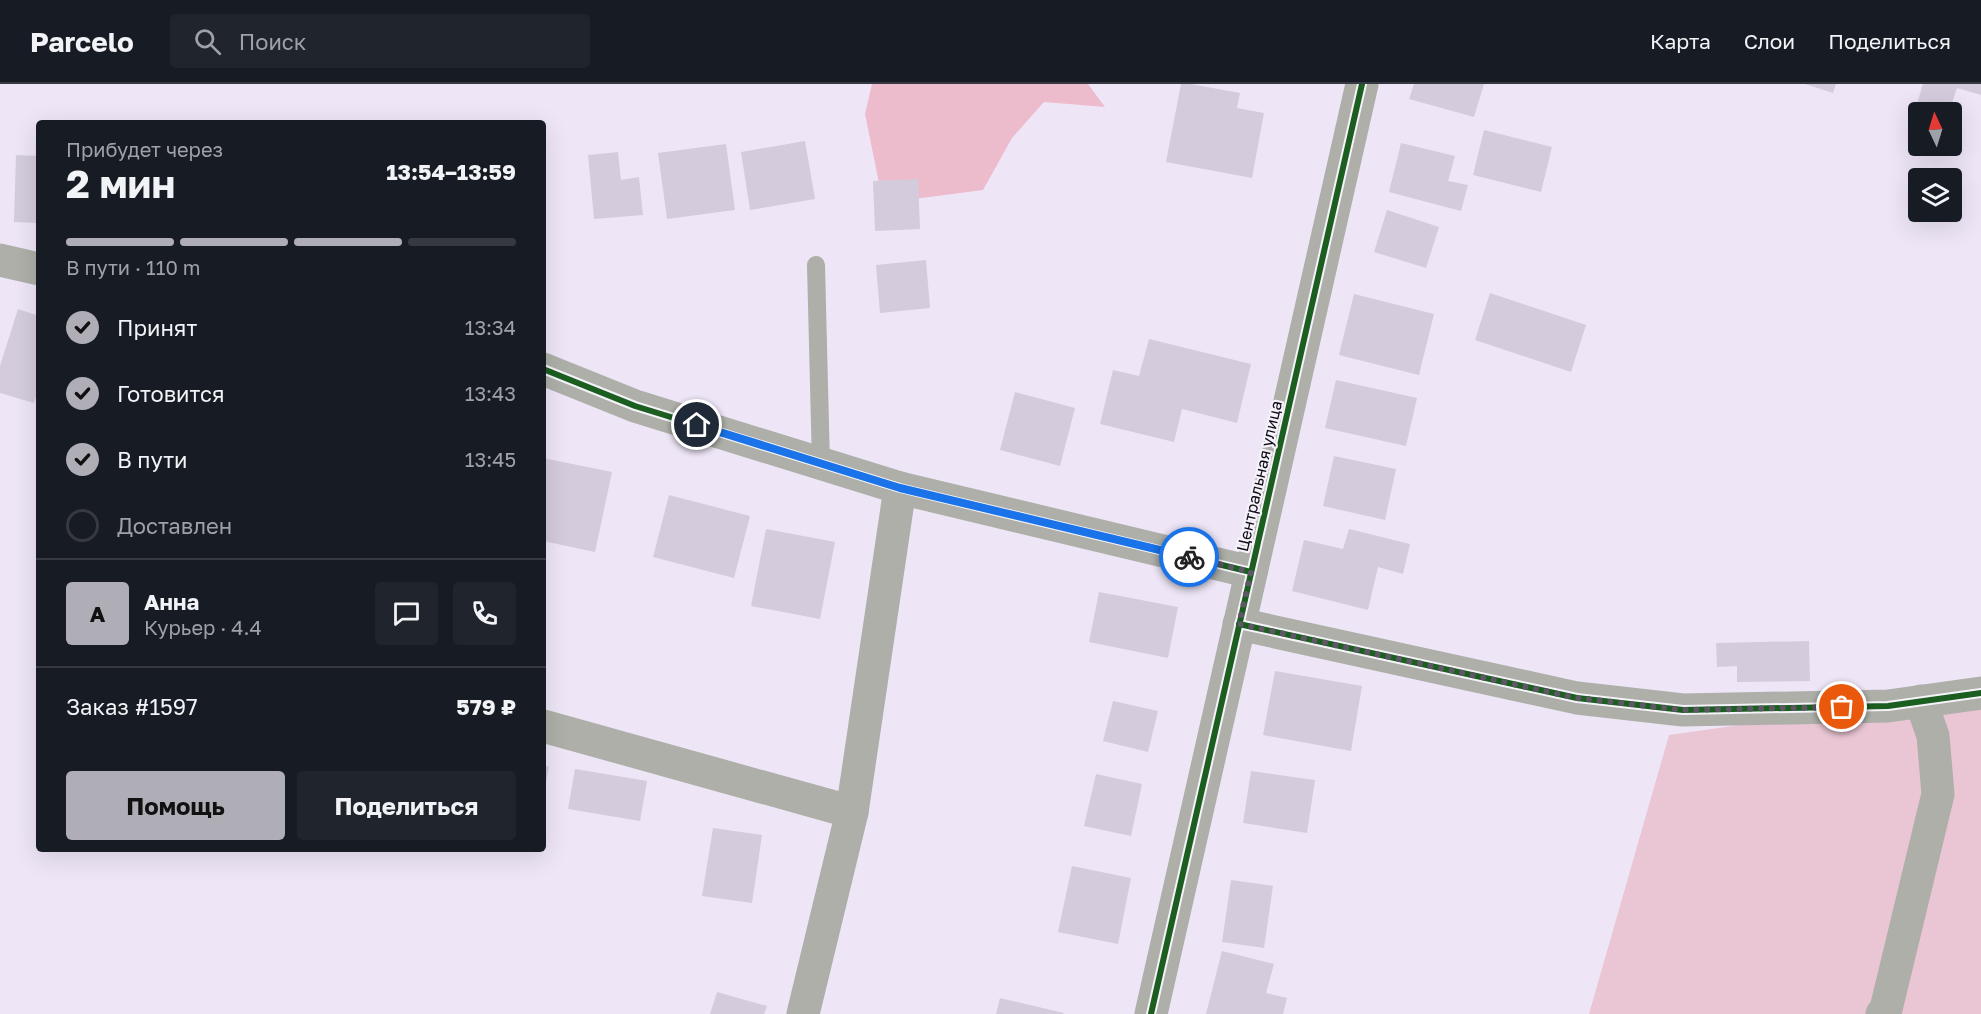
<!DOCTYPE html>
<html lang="ru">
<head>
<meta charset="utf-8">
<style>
	body { margin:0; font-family:"Golos Text",sans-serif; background:#20242c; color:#f1f3f6; height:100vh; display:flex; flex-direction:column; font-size:22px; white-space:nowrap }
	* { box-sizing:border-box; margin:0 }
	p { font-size:20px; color:#9ea1a6 }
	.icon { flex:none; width:33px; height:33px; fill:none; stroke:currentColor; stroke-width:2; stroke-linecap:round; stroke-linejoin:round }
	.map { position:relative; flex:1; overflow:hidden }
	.side { position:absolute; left:36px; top:36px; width:510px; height:732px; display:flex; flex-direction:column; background:#171b24; border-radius:6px; box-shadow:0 6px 24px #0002 }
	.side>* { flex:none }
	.needle { width:39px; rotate:356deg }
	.tools { position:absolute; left:1908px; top:18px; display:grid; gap:12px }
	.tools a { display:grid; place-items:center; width:54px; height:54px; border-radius:6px; background:#171b24; box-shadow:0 6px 24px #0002; font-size:30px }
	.pin { position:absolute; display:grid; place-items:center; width:51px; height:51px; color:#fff; margin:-26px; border:3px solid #fff; border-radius:50%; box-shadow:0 2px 6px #0007 }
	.courier { position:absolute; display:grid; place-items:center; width:60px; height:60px; margin:-30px; border:4px solid #1a73e8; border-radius:50%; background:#fff; color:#222; box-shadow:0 2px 8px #0007 }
	.summary em { font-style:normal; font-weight:700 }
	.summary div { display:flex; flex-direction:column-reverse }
	.summary { display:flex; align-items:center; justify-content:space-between; height:102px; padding:0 30px }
	h1 { font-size:39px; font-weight:700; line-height:45px }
	.bar { display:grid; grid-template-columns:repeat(4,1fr); gap:9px 6px; align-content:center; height:72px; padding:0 30px }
	.bar i { height:8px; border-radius:4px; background:#363941 }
	.bar .selected { background:#afadb5 }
	.bar p { grid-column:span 4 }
	.line { display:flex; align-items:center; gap:15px; padding:0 30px; border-top:2px solid #363941 }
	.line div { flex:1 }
	.round { display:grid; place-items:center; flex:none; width:63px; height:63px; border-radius:6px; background:#20242c }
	ol { padding:0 30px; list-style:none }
	li { display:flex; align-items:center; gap:18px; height:66px }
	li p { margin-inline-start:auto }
	li .icon { padding:6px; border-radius:50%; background:#afadb5; color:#111; stroke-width:4 }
	li:last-child { color:#9ea1a6 }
	li i { width:33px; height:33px; border:3px solid #363941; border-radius:50% }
	.primary-button { display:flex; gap:12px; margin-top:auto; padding:12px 30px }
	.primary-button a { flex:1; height:69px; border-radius:6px; background:#afadb5; color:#111; font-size:24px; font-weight:700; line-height:69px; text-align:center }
	.primary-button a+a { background:#20242c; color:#f1f3f6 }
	header { display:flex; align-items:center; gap:36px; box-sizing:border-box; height:84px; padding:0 30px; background:#171b24; border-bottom:2px solid #363941 }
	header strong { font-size:28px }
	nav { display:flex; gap:33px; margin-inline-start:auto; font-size:21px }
	.search { width:420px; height:54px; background:#20242c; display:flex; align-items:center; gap:15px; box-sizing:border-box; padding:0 21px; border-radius:6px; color:#9ea1a6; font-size:22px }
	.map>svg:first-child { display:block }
	.green { fill:#eac6d4 }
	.forest { fill:#ecbccc }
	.building { fill:#d4ccdd }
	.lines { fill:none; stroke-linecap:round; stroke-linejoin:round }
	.service { stroke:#adafa8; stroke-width:18 }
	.minor { stroke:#adafa8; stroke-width:33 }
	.tertiary { stroke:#adafa8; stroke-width:33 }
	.cycleway-casing { stroke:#f5f2f9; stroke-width:10 }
	.cycleway { stroke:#1b5e20; stroke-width:6 }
	.done { stroke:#5e5765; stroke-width:6; stroke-dasharray:0 10.8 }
	.route { stroke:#1a73e8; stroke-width:8 }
	.labels { text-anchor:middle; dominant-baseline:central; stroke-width:4.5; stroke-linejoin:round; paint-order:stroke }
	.street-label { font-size:16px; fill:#110a17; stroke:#f5f2f9 }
</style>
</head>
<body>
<header>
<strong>Parcelo</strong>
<div class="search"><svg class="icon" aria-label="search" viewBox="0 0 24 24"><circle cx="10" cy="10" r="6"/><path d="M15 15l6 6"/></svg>Поиск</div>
<nav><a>Карта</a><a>Слои</a><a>Поделиться</a></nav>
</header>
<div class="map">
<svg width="1981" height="930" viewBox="0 0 1981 930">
	<rect width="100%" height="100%" fill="#eee6f7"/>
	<!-- green -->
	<path class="green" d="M1981,607V930H1589L1669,651Z"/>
	<!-- forest -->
	<path class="forest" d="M872,0H1088L1105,23L1044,18L1012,54L983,106L883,119L865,30Z"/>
	<!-- building -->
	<g class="building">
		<path d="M1181,0H1191L1240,9L1237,24L1264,29L1252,94L1166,78Z"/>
		<path d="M1414,0H1484L1474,33L1409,15Z"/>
		<path d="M1805,0H1836L1833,9Z"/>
		<path d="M1923,0H1981V11L1957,4L1949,28H1933L1916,23Z"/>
		<path d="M1484,46L1552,63L1541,108L1473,91Z"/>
		<path d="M805,57L815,115L750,126L741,68Z"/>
		<path d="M1401,59L1455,72L1448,97L1468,101L1461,127L1389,108Z"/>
		<path d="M726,60L735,126L667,135L658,69Z"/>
		<path d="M618,68L621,96L639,93L643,131L594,135L588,71Z"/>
		<path d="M16,71L39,72V139L14,138Z"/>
		<path d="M918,95L920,145L875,147L873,97Z"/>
		<path d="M1387,126L1439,143L1426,184L1374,168Z"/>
		<path d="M926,176L930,224L880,229L876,181Z"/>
		<path d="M1490,209L1586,241L1571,288L1475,256Z"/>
		<path d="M1354,210L1434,230L1419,291L1339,271Z"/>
		<path d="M18,225L39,232V303L34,319L0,309V282Z"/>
		<path d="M1149,255L1251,280L1237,339L1182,325L1174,358L1100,340L1113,286L1139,292Z"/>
		<path d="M1336,296L1417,314L1406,362L1325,344Z"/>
		<path d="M1015,308L1075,324L1060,382L1000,366Z"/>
		<path d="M1334,372L1396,385L1385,436L1323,422Z"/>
		<path d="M543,374L612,388L595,468L543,457Z"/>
		<path d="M669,411L750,432L734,494L653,473Z"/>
		<path d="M766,445L835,458L820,535L751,522Z"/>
		<path d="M1349,445L1410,460L1403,490L1378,483L1368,526L1292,507L1304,456L1343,465Z"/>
		<path d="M1099,508L1178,523L1168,574L1089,558Z"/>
		<path d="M1809,557L1810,597L1737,598V582L1717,583L1716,559Z"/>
		<path d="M1275,587L1362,602L1351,667L1263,651Z"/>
		<path d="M1113,617L1158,627L1148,668L1103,657Z"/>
		<path d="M543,681L549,683L544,707L543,706Z"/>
		<path d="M575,685L647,697L640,737L568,725Z"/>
		<path d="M1251,687L1315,696L1307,749L1243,739Z"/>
		<path d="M1096,690L1142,700L1131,752L1084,742Z"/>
		<path d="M713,744L762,751L752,819L702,812Z"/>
		<path d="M1072,782L1131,794L1118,860L1058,848Z"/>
		<path d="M1231,796L1273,802L1264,864L1222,858Z"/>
		<path d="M1222,867L1274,880L1266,909L1287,914L1283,930H1206Z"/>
		<path d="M717,908L767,922L764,930H710Z"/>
		<path d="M1000,914L1064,929L1063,930H996Z"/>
	</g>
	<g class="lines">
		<!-- service -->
		<path class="service" d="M816,181L821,380"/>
		<!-- minor -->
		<g class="minor">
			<path d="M0,176L39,185"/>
			<path d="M543,285L635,322L900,404L1251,488"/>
			<path d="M543,642L852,728"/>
			<path d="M803,930L852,728L900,404"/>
			<path d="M1151,930L1362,0"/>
		</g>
		<!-- tertiary -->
		<g class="tertiary">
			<path d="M1239,540L1577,614L1683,626L1888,622L1981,609"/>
			<path d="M1882,930L1886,925L1938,710L1933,652L1921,617"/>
		</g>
		<!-- cycleway casing -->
		<g class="cycleway-casing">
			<g id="cycleway">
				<path d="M543,285L635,322L900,404L1251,488"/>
				<path d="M1239,540L1577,614L1683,626L1888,622L1981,609"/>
				<path d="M1151,930L1362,0"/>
			</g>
		</g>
		<!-- cycleway -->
		<use href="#cycleway" class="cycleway"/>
	</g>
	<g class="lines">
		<!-- done -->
		<path class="done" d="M1189,473L1251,488L1239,540L1577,614L1683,626L1842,623"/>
		<!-- route -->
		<path class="route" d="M697,341L900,404L1189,473"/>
	</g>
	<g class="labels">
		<!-- street labels -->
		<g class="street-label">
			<text transform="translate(1259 392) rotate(-77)">Центральная улица</text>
		</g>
	</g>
</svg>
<div class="tools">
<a><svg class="needle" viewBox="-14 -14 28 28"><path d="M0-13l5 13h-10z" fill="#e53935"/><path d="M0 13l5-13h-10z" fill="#9ea1a6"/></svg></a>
<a><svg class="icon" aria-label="layers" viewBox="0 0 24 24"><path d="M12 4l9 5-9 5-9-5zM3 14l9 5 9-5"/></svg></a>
</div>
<div class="pin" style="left:1842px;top:623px;background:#ea580c"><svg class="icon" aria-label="bag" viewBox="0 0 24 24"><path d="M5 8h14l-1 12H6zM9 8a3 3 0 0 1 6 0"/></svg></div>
<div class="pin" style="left:697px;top:341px;background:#1f2937"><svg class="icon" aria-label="home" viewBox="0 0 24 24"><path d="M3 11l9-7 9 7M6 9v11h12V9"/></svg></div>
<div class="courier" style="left:1189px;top:473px"><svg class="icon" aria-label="bike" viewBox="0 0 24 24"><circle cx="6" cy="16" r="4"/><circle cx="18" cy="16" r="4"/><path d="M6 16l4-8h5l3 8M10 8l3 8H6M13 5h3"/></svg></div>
<section class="side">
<div class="summary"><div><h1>2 мин</h1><p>Прибудет через</p></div><em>13:54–13:59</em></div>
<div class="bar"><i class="selected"></i><i class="selected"></i><i class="selected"></i><i></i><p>В пути · 110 m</p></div>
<ol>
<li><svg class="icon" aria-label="check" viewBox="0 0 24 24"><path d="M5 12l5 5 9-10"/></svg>Принят<p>13:34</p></li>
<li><svg class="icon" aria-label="check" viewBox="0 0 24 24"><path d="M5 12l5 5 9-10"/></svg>Готовится<p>13:43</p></li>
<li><svg class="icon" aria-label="check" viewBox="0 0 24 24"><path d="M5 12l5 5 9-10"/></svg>В пути<p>13:45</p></li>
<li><i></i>Доставлен</li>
</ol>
<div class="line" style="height:108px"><b class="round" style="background:#afadb5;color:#111">А</b><div><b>Анна</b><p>Курьер · 4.4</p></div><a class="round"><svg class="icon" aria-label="chat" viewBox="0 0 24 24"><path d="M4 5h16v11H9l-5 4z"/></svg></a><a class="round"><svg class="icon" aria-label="phone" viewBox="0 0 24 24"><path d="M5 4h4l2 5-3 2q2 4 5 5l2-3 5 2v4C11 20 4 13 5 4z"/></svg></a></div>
<div class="line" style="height:78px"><div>Заказ #1597</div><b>579 ₽</b></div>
<div class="primary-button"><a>Помощь</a><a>Поделиться</a></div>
</section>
</div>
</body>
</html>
